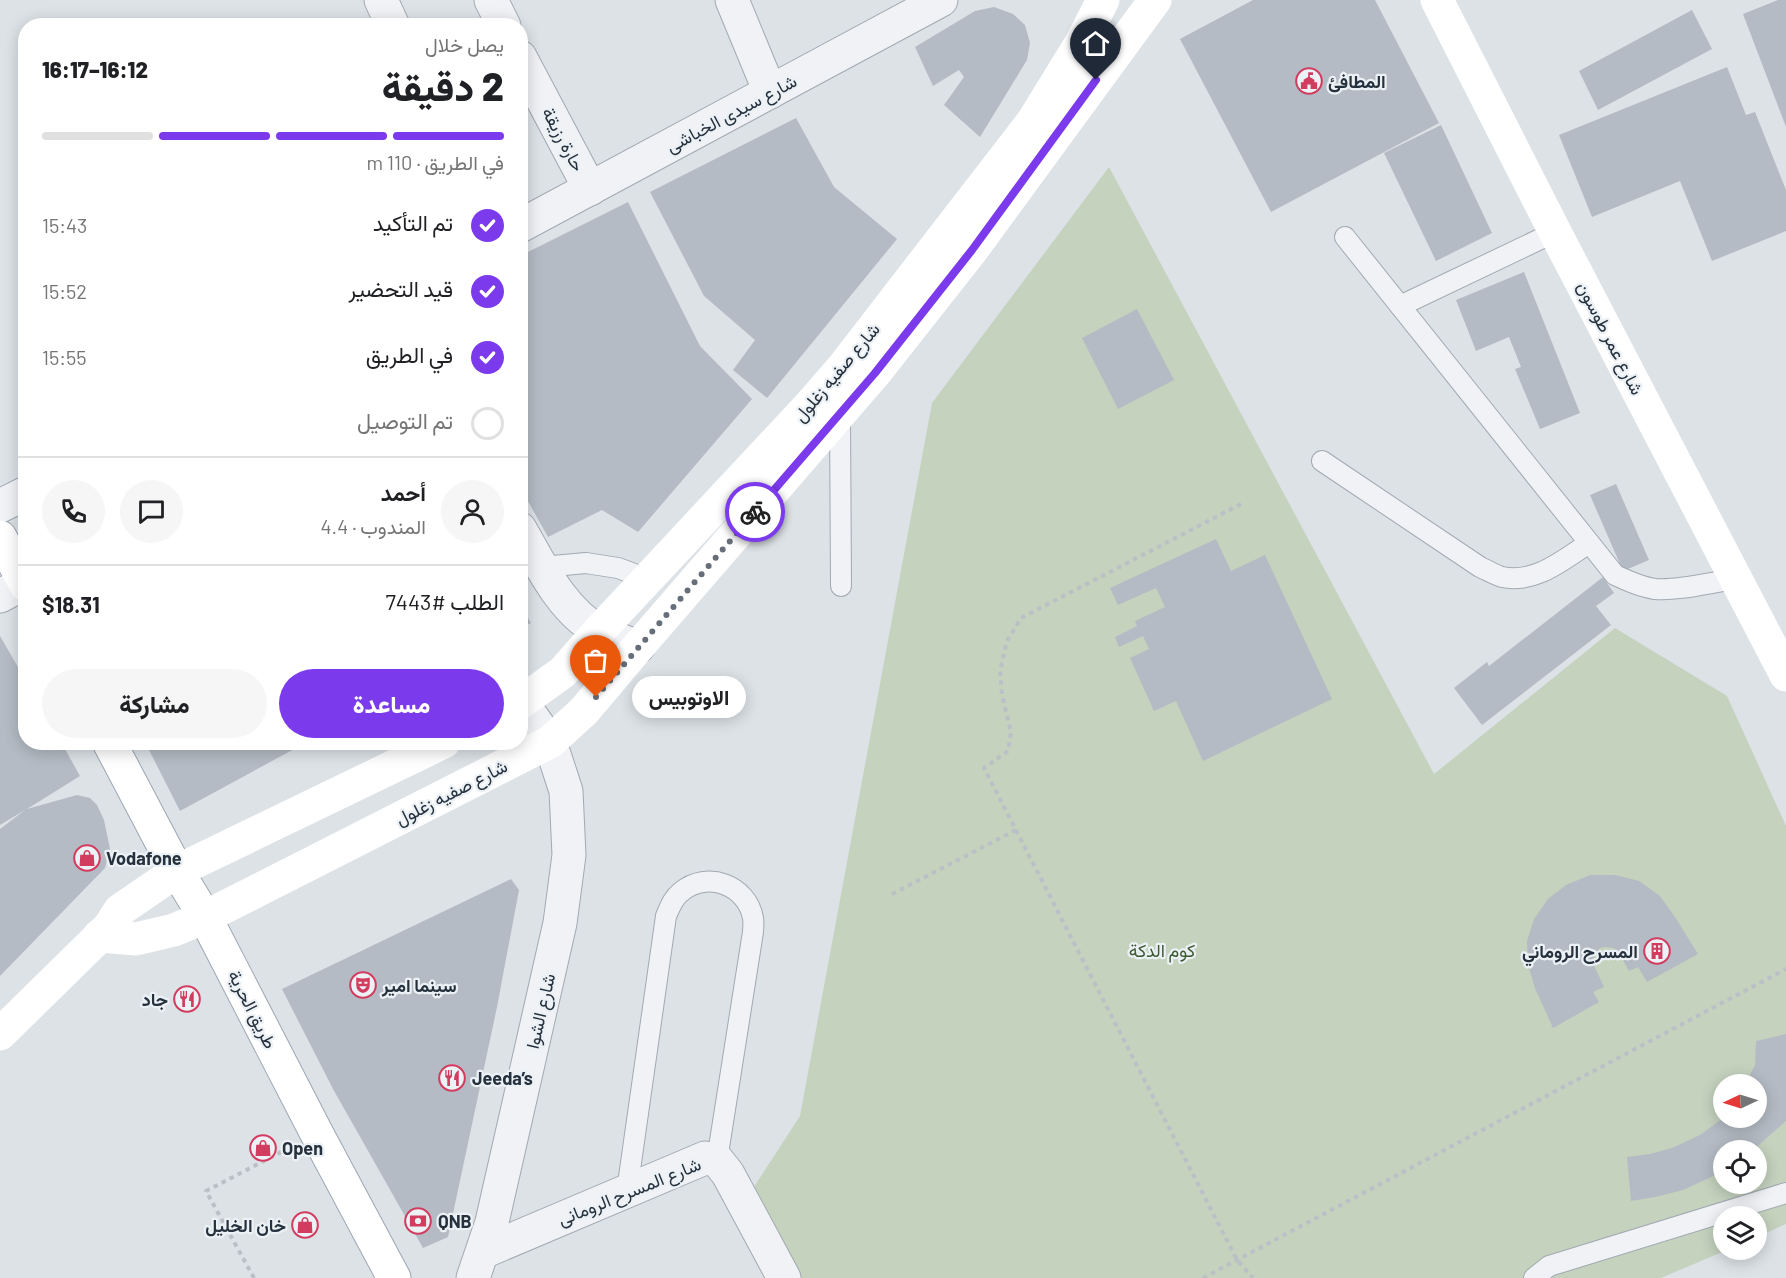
<!DOCTYPE html>
<html lang="ar">
<head>
<meta charset="utf-8">
<style>
	body { margin:0; font-family:Barlow,Vazirmatn,sans-serif; background:#f6f6f6; color:#202124; direction:rtl; height:100vh; display:flex; flex-direction:column; font-size:22px; white-space:nowrap }
	* { box-sizing:border-box; margin:0 }
	p { font-size:20px; color:#757577 }
	.icon { flex:none; width:33px; height:33px; fill:none; stroke:currentColor; stroke-width:2; stroke-linecap:round; stroke-linejoin:round }
	.map { position:relative; flex:1; overflow:hidden; direction:ltr }
	.sheet { position:absolute; left:18px; top:18px; width:510px; height:732px; display:flex; flex-direction:column; background:#fff; border-radius:24px; box-shadow:0 3px 15px #0003; direction:rtl }
	.sheet>* { flex:none }
	.needle { width:39px; rotate:266deg }
	.buttons { position:absolute; left:1713px; top:1074px; display:grid; gap:12px }
	.buttons a { display:grid; place-items:center; width:54px; height:54px; border-radius:50%; background:#fff; box-shadow:0 3px 15px #0003; font-size:30px }
	.pin { position:absolute; display:grid; place-items:center; width:51px; height:51px; color:#fff; margin:-62px -26px; border-radius:50% 50% 50% 0; rotate:-45deg; box-shadow:0 0 6px #0007 }
	.pin .icon { rotate:45deg }
	.courier { position:absolute; display:grid; place-items:center; width:60px; height:60px; margin:-30px; border:4px solid #7c3aed; border-radius:50%; background:#fff; color:#222; box-shadow:0 2px 8px #0007 }
	.bubble { position:absolute; height:42px; border-radius:21px; background:#fff; box-shadow:0 3px 15px #0003; font-size:20px; font-weight:800; line-height:42px; text-align:center; direction:rtl }
	.headline em { font-style:normal; font-weight:800 }
	.headline div { display:flex; flex-direction:column-reverse }
	.headline { display:flex; align-items:center; justify-content:space-between; height:102px; padding:0 24px }
	h1 { font-size:39px; font-weight:800; line-height:45px }
	.bar { display:grid; grid-template-columns:repeat(4,1fr); gap:9px 6px; align-content:center; height:72px; padding:0 24px }
	.bar i { height:8px; border-radius:4px; background:#e0e0e0 }
	.bar .current { background:#7c3aed }
	.bar p { grid-column:span 4 }
	.line { display:flex; align-items:center; gap:15px; padding:0 24px; border-top:2px solid #e0e0e0 }
	.line div { flex:1 }
	.round { display:grid; place-items:center; flex:none; width:63px; height:63px; border-radius:32px; background:#f6f6f6 }
	ol { padding:0 24px; list-style:none }
	li { display:flex; align-items:center; gap:18px; height:66px }
	li p { margin-inline-start:auto }
	li .icon { padding:6px; border-radius:50%; background:#7c3aed; color:#fff; stroke-width:4 }
	li:last-child { color:#757577 }
	li i { width:33px; height:33px; border:3px solid #e0e0e0; border-radius:50% }
	.action { display:flex; gap:12px; margin-top:auto; padding:12px 24px }
	.action a { flex:1; height:69px; border-radius:36px; background:#7c3aed; color:#fff; font-size:24px; font-weight:800; line-height:69px; text-align:center }
	.action a+a { background:#f6f6f6; color:#202124 }
	.map>svg:first-child { display:block }
	.green { fill:#c4d2be; fill-rule:evenodd }
	.building { fill:#b4bbc4 }
	.lines { fill:none; stroke-linecap:round; stroke-linejoin:round }
	.service-casing { stroke:#a2a9b1; stroke-width:22 }
	.minor-casing { stroke:#a2a9b1; stroke-width:35 }
	.tertiary-casing { stroke:#a2a9b1; stroke-width:35 }
	.primary-casing { stroke:#9ca7b3; stroke-width:35 }
	.path { stroke:#bbc0c6; stroke-width:4; stroke-dasharray:4.5 4.5; stroke-linecap:butt }
	.service { stroke:#f0f2f6; stroke-width:20 }
	.minor { stroke:#f0f2f6; stroke-width:33 }
	.tertiary { stroke:#f0f2f6; stroke-width:33 }
	.secondary { stroke:#fff; stroke-width:33 }
	.primary { stroke:#fff; stroke-width:33 }
	.done { stroke:#666f79; stroke-width:6; stroke-dasharray:0 10.8 }
	.route { stroke:#7c3aed; stroke-width:8 }
	.labels { text-anchor:middle; dominant-baseline:central; stroke-width:4.5; stroke-linejoin:round; paint-order:stroke }
	.poi-label { font-size:18px; font-weight:bold; fill:#26313e; stroke:#ecf1f5; text-anchor:start }
	.street-label { font-size:18px; fill:#26313e; stroke:#ecf1f5 }
	.park-label { font-size:18px; fill:#3d5a33; stroke:#ecf1f5 }
</style>
</head>
<body>
<div class="map">
<svg width="1786" height="1278" viewBox="0 0 1786 1278">
	<rect width="100%" height="100%" fill="#dde2e7"/>
	<!-- green -->
	<path class="green" d="M1109,167L1434,774L1615,628L1727,696L1786,826V1224L1757,1237L1756,1216H1724V1250H1727L1661,1278H797L750,1193L800,1116L932,403ZM1724,1084H1756V1118H1724ZM1724,1150H1756V1184H1724Z"/>
	<!-- building -->
	<g class="building">
		<path d="M1253,0H1375L1439,123L1271,212L1180,39Z"/>
		<path d="M1778,0H1786V127L1743,14Z"/>
		<path d="M994,7L1013,14L1025,25L1030,43L1027,60L980,137L944,105L964,77L959,70L933,86L915,47L975,11Z"/>
		<path d="M1692,10L1712,49L1598,110L1579,71Z"/>
		<path d="M1727,67L1746,115L1755,112L1786,190V231L1712,261L1680,181L1592,217L1559,135Z"/>
		<path d="M796,118L834,187L897,239L767,398L733,370L755,340L704,296L650,192Z"/>
		<path d="M1441,125L1492,233L1436,261L1384,153Z"/>
		<path d="M628,202L700,346L752,399L638,532L602,510L548,537L520,487V256Z"/>
		<path d="M1524,272L1580,413L1540,429L1515,369L1521,367L1509,337L1476,351L1456,300Z"/>
		<path d="M1137,309L1174,380L1118,409L1082,338Z"/>
		<path d="M1616,484L1649,560L1623,571L1590,495Z"/>
		<path d="M1216,539L1231,571L1265,555L1332,699L1203,761L1176,701L1154,711L1130,658L1149,649L1143,636L1119,647L1115,637L1137,626L1135,621L1165,607L1156,588L1118,605L1110,588Z"/>
		<path d="M1603,577L1614,593L1596,606L1611,625L1482,725L1454,688L1487,662L1489,666Z"/>
		<path d="M520,604L531,623L520,628Z"/>
		<path d="M0,636L26,681V742H61L80,776L27,809L77,795L90,798L97,805L104,820L110,849L105,868L0,976V829L25,810L0,825Z"/>
		<path d="M145,742H307L180,811Z"/>
		<path d="M1590,875H1615L1639,881L1660,896L1675,917L1698,954L1647,982L1638,967L1629,971L1620,955L1614,948L1605,947L1600,948L1595,954L1593,963L1604,987L1593,992L1599,1002L1553,1028L1535,988L1528,965L1527,941L1534,919L1548,899L1566,885Z"/>
		<path d="M511,879L519,890L497,1007L448,1237L423,1248L333,1089L282,989Z"/>
		<path d="M1786,1034V1121L1753,1150H1724V1171L1722,1172L1683,1190L1655,1197L1631,1201L1627,1157L1650,1154L1672,1148L1700,1135L1723,1118H1756V1084H1745L1755,1065L1756,1041Z"/>
	</g>
	<g class="lines">
		<!-- service casing -->
		<g class="service-casing">
			<g id="service">
				<path d="M1345,237L1615,575C1628,581 1641,587 1655,589C1680,591 1711,582 1736,579"/>
				<path d="M1400,306L1555,232"/>
				<path d="M840,415L841,586"/>
				<path d="M1322,461L1480,567C1487,570 1495,575 1502,577C1535,584 1563,560 1589,543"/>
				<path d="M542,567L586,563L618,568L648,579"/>
				<path d="M627,1191L666,916C670,907 673,898 681,892C707,870 747,885 753,918C754,923 753,928 753,932L717,1160"/>
				<path d="M1534,1278L1549,1266L1786,1193"/>
			</g>
		</g>
		<!-- minor casing -->
		<g class="minor-casing">
			<g id="minor">
				<path d="M381,0L393,26"/>
				<path d="M491,0L504,26"/>
				<path d="M732,0L770,92"/>
				<path d="M520,57L590,189"/>
				<path d="M520,529C541,565 561,610 599,631C611,637 625,642 638,647"/>
				<path d="M483,1252L705,1158L717,1160L728,1174L784,1278"/>
				<path d="M473,1278L492,1222L560,923L569,855L566,791L550,742L522,703"/>
			</g>
		</g>
		<!-- tertiary casing -->
		<g class="tertiary-casing">
			<g id="tertiary">
				<path d="M520,226L941,0"/>
				<path d="M0,506L26,493"/>
				<path d="M0,596L24,583"/>
			</g>
		</g>
		<!-- primary casing -->
		<g class="primary-casing">
			<g id="primary">
				<path d="M0,537L26,585"/>
				<path d="M109,742L177,871L205,917L317,1134L394,1278"/>
			</g>
		</g>
		<!-- path -->
		<g class="path">
			<path d="M1241,504L1021,618L1007,641L1000,671L1002,695L1011,732L1008,751L984,768L1237,1260L1253,1278"/>
			<path d="M892,894L1016,830"/>
			<path d="M254,1278L206,1191L287,1149"/>
			<path d="M1203,1278L1786,969"/>
		</g>
		<!-- service -->
		<use href="#service" class="service"/>
		<!-- minor -->
		<use href="#minor" class="minor"/>
		<!-- tertiary -->
		<use href="#tertiary" class="tertiary"/>
		<!-- secondary -->
		<g class="secondary">
			<path d="M1437,0L1555,232L1786,675"/>
			<path d="M520,703L563,672L599,631L810,405L843,367L1033,121L1081,43L1103,0"/>
			<path d="M99,936L136,939L174,930L205,917L550,742L584,711L638,647L875,373L972,250L1155,0"/>
			<path d="M0,1034L109,927L120,910L177,871L444,742"/>
		</g>
		<!-- primary -->
		<use href="#primary" class="primary"/>
	</g>
	<g class="lines">
		<!-- done -->
		<path class="done" d="M596,697L755,512"/>
		<!-- route -->
		<path class="route" d="M755,512L875,373L972,250L1096,80"/>
	</g>
	<!-- icons -->
	<defs>
		<g id="civic-ring" transform="scale(1.35)"><circle r="9.5" fill="#ecf1f5" stroke="#d23c5f" stroke-width="1.5"/><path d="M-.6-6.5H3V-4.5H.6V-3L4-1V1h2V6H-6V1h2V-1L-.6-3ZM-1.2 2.5V6h2.4V2.5Z" fill="#d23c5f"/></g>
		<g id="shop-ring" transform="scale(1.35)"><circle r="9.5" fill="#ecf1f5" stroke="#d23c5f" stroke-width="1.5"/><path d="M-5-2.5h2.3a2.7 3.5 0 0 1 5.4 0H5L5.5 6h-11ZM-1.5-2.5h3a1.5 2.3 0 0 0-3 0Z" fill="#d23c5f"/></g>
		<g id="building-ring" transform="scale(1.35)"><circle r="9.5" fill="#ecf1f5" stroke="#d23c5f" stroke-width="1.5"/><path d="M-4-6H4V6H1V3H-1V6H-4ZM-2.5-4.3h1.7v1.8h-1.7ZM.8-4.3h1.7v1.8H.8ZM-2.5-1h1.7V.8h-1.7ZM.8-1h1.7V.8H.8Z" fill="#d23c5f"/></g>
		<g id="theatre-ring" transform="scale(1.35)"><circle r="9.5" fill="#ecf1f5" stroke="#d23c5f" stroke-width="1.5"/><path d="M-5-5.5Q0-4 5-5.5V0Q5 5 0 6Q-5 5-5 0ZM-3.3-2.5H-1v1.5H-3.3ZM1-2.5H3.3v1.5H1ZM-2.8 1Q0 5.5 2.8 1Z" fill="#d23c5f"/></g>
		<g id="restaurant-ring" transform="scale(1.35)"><circle r="9.5" fill="#ecf1f5" stroke="#d23c5f" stroke-width="1.5"/><path d="M-5-6h1v4h1v-4h1v4h1v-4h1v5L-1.5 .5V6h-2V.5L-5-1ZM5-6V6H3V1.5H1.5Q1.5-4 5-6Z" fill="#d23c5f"/></g>
		<g id="bank-ring" transform="scale(1.35)"><circle r="9.5" fill="#ecf1f5" stroke="#d23c5f" stroke-width="1.5"/><path d="M-6-4H6V4H-6ZM0-2.3a2.3 2.3 0 1 0 0 4.6a2.3 2.3 0 1 0 0-4.6Z" fill="#d23c5f"/></g>
	</defs>
	<g fill-rule="evenodd">
		<use href="#civic-ring" x="1309" y="81"/>
		<use href="#shop-ring" x="87" y="858"/>
		<use href="#building-ring" x="1657" y="951"/>
		<use href="#theatre-ring" x="363" y="985"/>
		<use href="#restaurant-ring" x="187" y="999"/>
		<use href="#restaurant-ring" x="452" y="1078"/>
		<use href="#shop-ring" x="263" y="1148"/>
		<use href="#bank-ring" x="418" y="1221"/>
		<use href="#shop-ring" x="305" y="1225"/>
	</g>
	<g class="labels">
		<!-- poi labels -->
		<g class="poi-label">
			<text x="1328" y="81">المطافئ</text>
			<text x="106" y="858">Vodafone</text>
			<text x="1638" y="951" text-anchor="end">المسرح الروماني</text>
			<text x="382" y="985">سينما امير</text>
			<text x="168" y="999" text-anchor="end">جاد</text>
			<text x="472" y="1078">Jeeda’s</text>
			<text x="282" y="1148">Open</text>
			<text x="438" y="1221">QNB</text>
			<text x="286" y="1225" text-anchor="end">خان الخليل</text>
		</g>
		<!-- street labels -->
		<g class="street-label">
			<text transform="translate(731 113) rotate(-28)">شارع سيدى الخباشى</text>
			<text transform="translate(564 139) rotate(62)">حارة رزيقة</text>
			<text transform="translate(1611 338) rotate(63)">شارع عمر طوسون</text>
			<text transform="translate(836 372) rotate(-50)">شارع صفيه زغلول</text>
			<text transform="translate(451 792) rotate(-27)">شارع صفيه زغلول</text>
			<text transform="translate(253 1009) rotate(63)">طريق الحرية</text>
			<text transform="translate(540 1011) rotate(-77)">شارع الشوا</text>
			<text transform="translate(629 1191) rotate(-22)">شارع المسرح الرومانى</text>
		</g>
		<!-- park labels -->
		<g class="park-label">
			<text x="1162" y="950">كوم الدكة</text>
		</g>
	</g>
</svg>
<div class="buttons">
<a><svg class="needle" viewBox="-14 -14 28 28"><path d="M0-13l5 13h-10z" fill="#e53935"/><path d="M0 13l5-13h-10z" fill="#757577"/></svg></a>
<a><svg class="icon" aria-label="locate" viewBox="0 0 24 24"><circle cx="12" cy="12" r="6"/><path d="M12 2v4M12 18v4M2 12h4M18 12h4"/></svg></a>
<a><svg class="icon" aria-label="layers" viewBox="0 0 24 24"><path d="M12 4l9 5-9 5-9-5zM3 14l9 5 9-5"/></svg></a>
</div>
<div class="pin" style="left:596px;top:697px;background:#ea580c"><svg class="icon" aria-label="bag" viewBox="0 0 24 24"><path d="M5 8h14l-1 12H6zM9 8a3 3 0 0 1 6 0"/></svg></div>
<div class="pin" style="left:1096px;top:80px;background:#1f2937"><svg class="icon" aria-label="home" viewBox="0 0 24 24"><path d="M3 11l9-7 9 7M6 9v11h12V9"/></svg></div>
<div class="courier" style="left:755px;top:512px"><svg class="icon" aria-label="bike" viewBox="0 0 24 24"><circle cx="6" cy="16" r="4"/><circle cx="18" cy="16" r="4"/><path d="M6 16l4-8h5l3 8M10 8l3 8H6M13 5h3"/></svg></div>
<div class="bubble" style="left:632px;top:676px;width:114px">الاوتوبيس</div>
<section class="sheet">
<div class="headline"><div><h1>2 دقيقة</h1><p>يصل خلال</p></div><em>16:12–16:17</em></div>
<div class="bar"><i class="current"></i><i class="current"></i><i class="current"></i><i></i><p>في الطريق · 110 m</p></div>
<ol>
<li><svg class="icon" aria-label="check" viewBox="0 0 24 24"><path d="M5 12l5 5 9-10"/></svg>تم التأكيد<p>15:43</p></li>
<li><svg class="icon" aria-label="check" viewBox="0 0 24 24"><path d="M5 12l5 5 9-10"/></svg>قيد التحضير<p>15:52</p></li>
<li><svg class="icon" aria-label="check" viewBox="0 0 24 24"><path d="M5 12l5 5 9-10"/></svg>في الطريق<p>15:55</p></li>
<li><i></i>تم التوصيل</li>
</ol>
<div class="line" style="height:108px"><a class="round"><svg class="icon" aria-label="person" viewBox="0 0 24 24"><circle cx="12" cy="8" r="4"/><path d="M4 21q1-7 8-7t8 7"/></svg></a><div><b>أحمد</b><p>المندوب · 4.4</p></div><a class="round"><svg class="icon" aria-label="chat" viewBox="0 0 24 24"><path d="M4 5h16v11H9l-5 4z"/></svg></a><a class="round"><svg class="icon" aria-label="phone" viewBox="0 0 24 24"><path d="M5 4h4l2 5-3 2q2 4 5 5l2-3 5 2v4C11 20 4 13 5 4z"/></svg></a></div>
<div class="line" style="height:78px"><div>الطلب #7443</div><b>$18.31</b></div>
<div class="action"><a>مساعدة</a><a>مشاركة</a></div>
</section>
</div>
</body>
</html>
